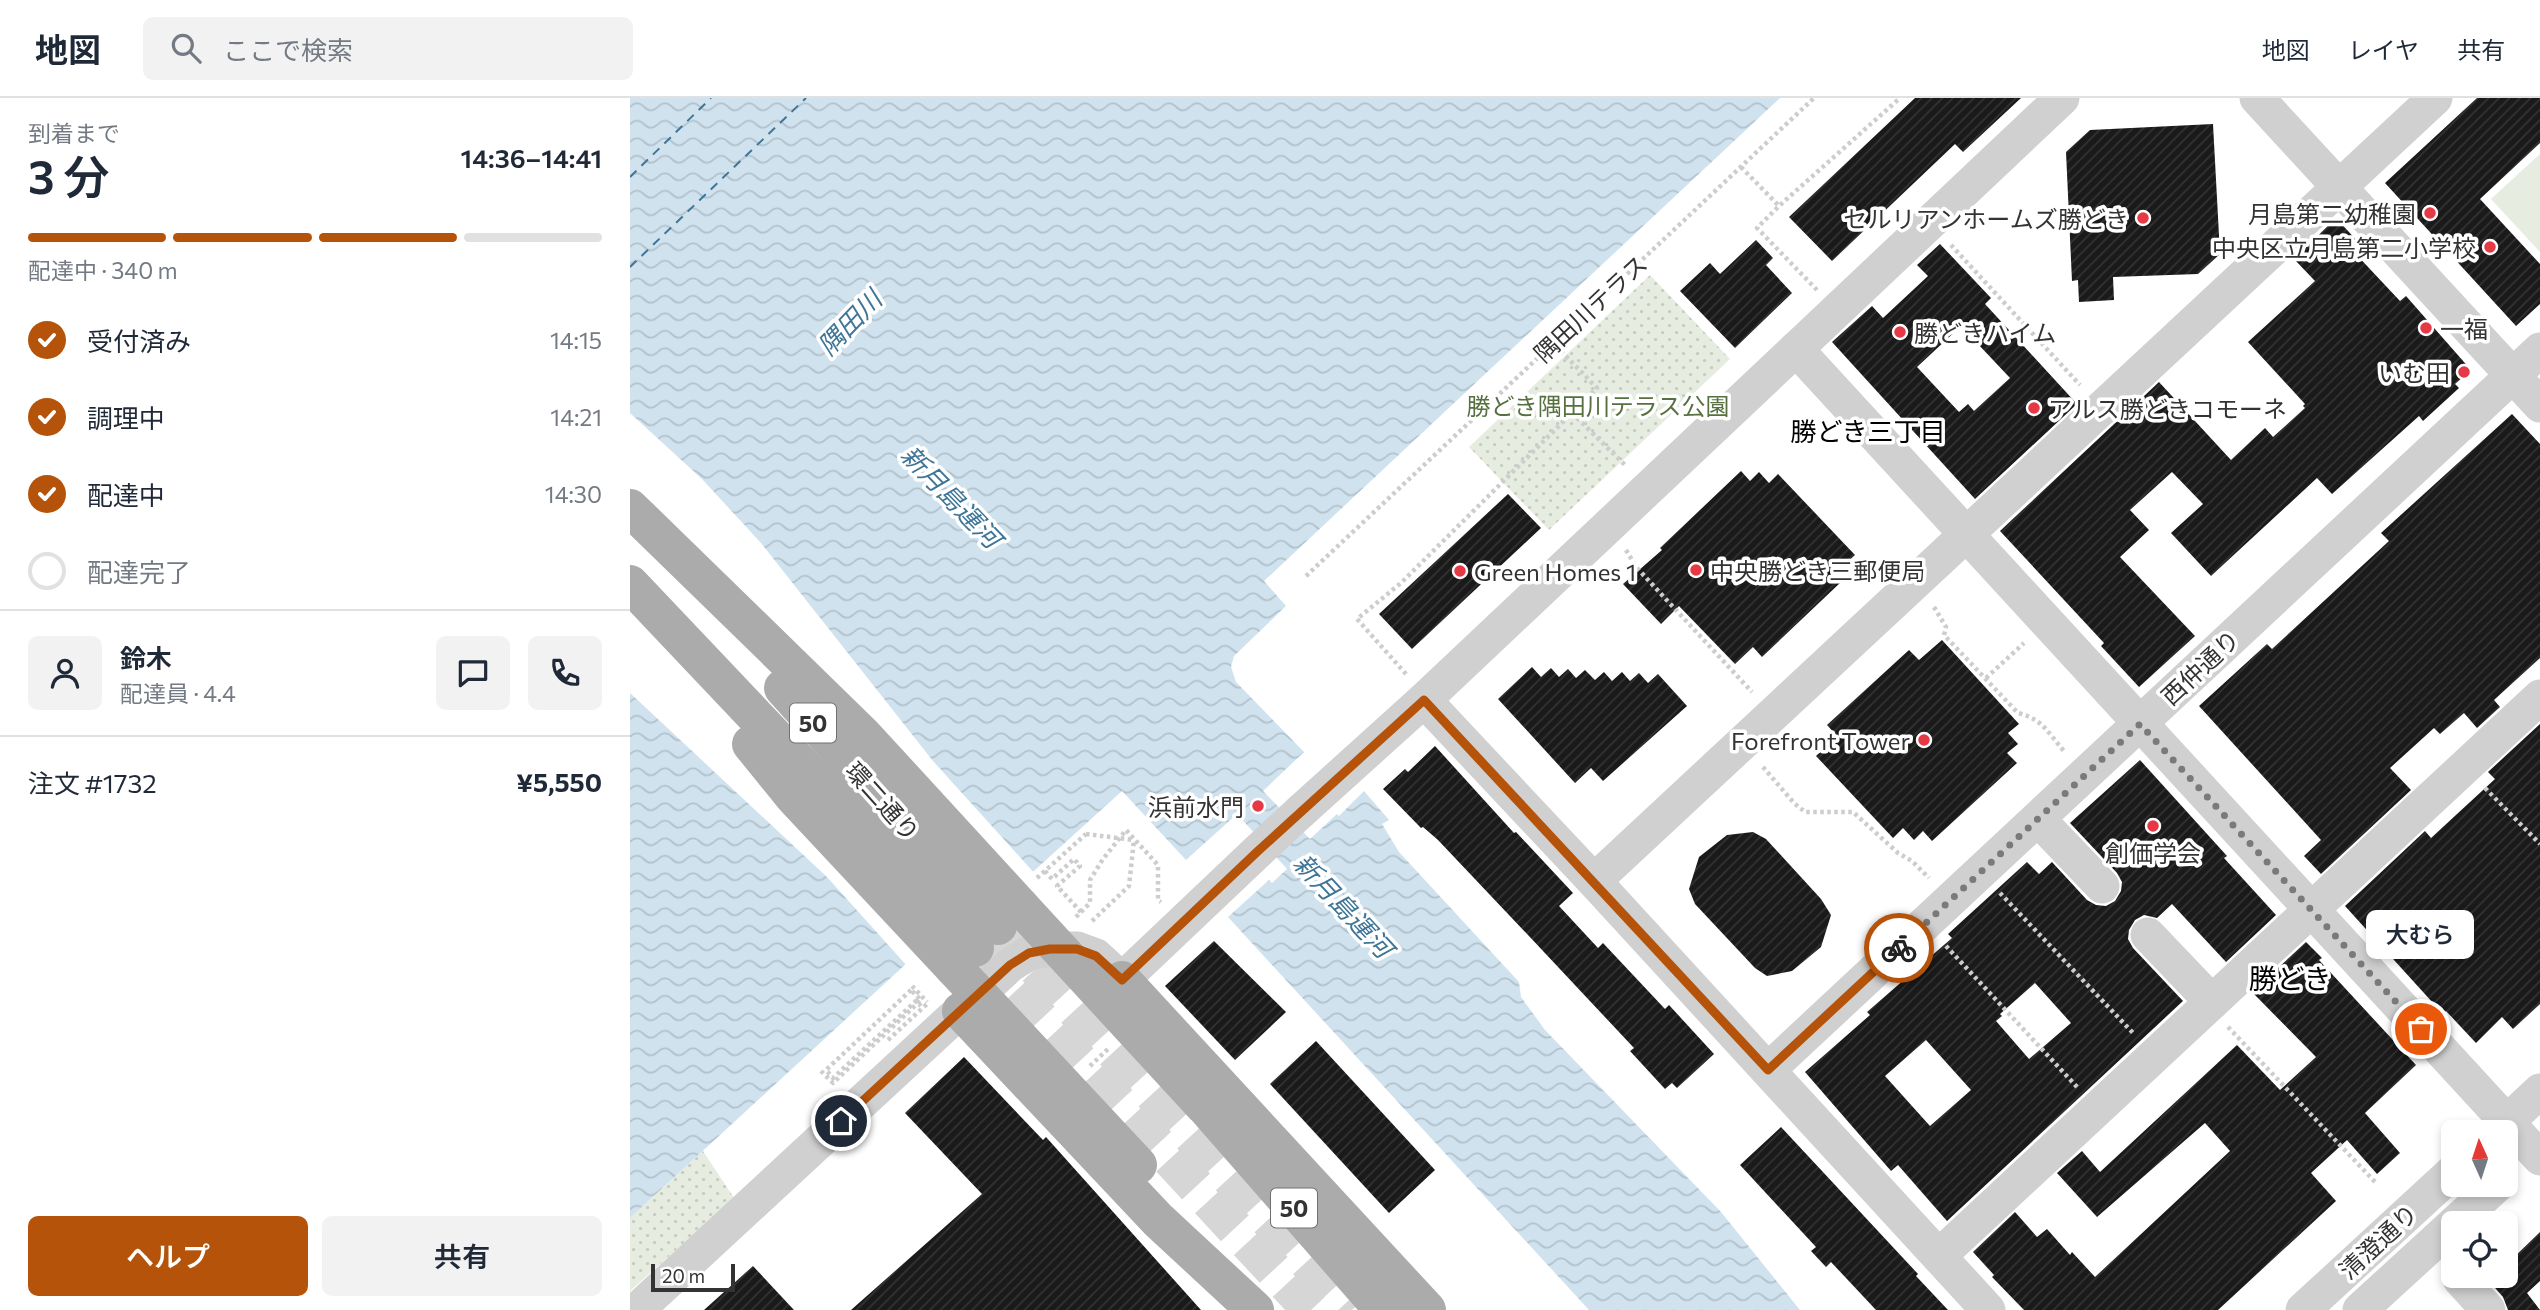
<!DOCTYPE html>
<html lang="ja">
<head>
<meta charset="utf-8">
<style>
	body { margin:0; font-family:Commissioner,"Noto Sans JP",sans-serif; background:#f2f2f3; color:#1f2937; height:100vh; display:flex; flex-direction:column; font-size:26px; white-space:nowrap }
	* { box-sizing:border-box; margin:0 }
	p { font-size:23px; color:#747a83 }
	.icon { flex:none; width:38px; height:38px; fill:none; stroke:currentColor; stroke-width:2; stroke-linecap:round; stroke-linejoin:round }
	.map { position:relative; flex:1; overflow:hidden }
	.details { display:flex; flex-direction:column; background:#fff; width:630px }
	.details>* { flex:none }
	.needle { width:46px; rotate:357deg }
	.buttons { position:absolute; left:1811px; top:1022px; display:grid; gap:14px }
	.buttons a { display:grid; place-items:center; width:77px; height:77px; border-radius:10px; background:#fff; box-shadow:0 4px 10px #0003; font-size:35px }
	.scale { position:absolute; left:21px; bottom:18px; width:84px; box-sizing:border-box; padding-left:7px; border:4px solid #333; border-top:0; font-size:19px; line-height:24px; white-space:nowrap; color:#333; -webkit-text-stroke:5px #fff; paint-order:stroke }
	.pin { position:absolute; display:grid; place-items:center; width:60px; height:60px; color:#fff; margin:-30px; border:4px solid #fff; border-radius:50%; box-shadow:0 2px 7px #0007 }
	.courier { position:absolute; display:grid; place-items:center; width:70px; height:70px; margin:-35px; border:5px solid #b45309; border-radius:50%; background:#fff; color:#222; box-shadow:0 2px 9px #0007 }
	.bubble { position:absolute; height:49px; border-radius:10px; background:#fff; box-shadow:0 4px 10px #0003; font-size:23px; font-weight:600; line-height:49px; text-align:center }
	.summary em { font-style:normal; font-weight:600 }
	.summary div { display:flex; flex-direction:column-reverse }
	.summary { display:flex; align-items:center; justify-content:space-between; height:119px; padding:0 28px }
	h1 { font-size:46px; font-weight:600; line-height:52px }
	.bar { display:grid; grid-template-columns:repeat(4,1fr); gap:10px 7px; align-content:center; height:84px; padding:0 28px }
	.bar i { height:9px; border-radius:5px; background:#e0e1e3 }
	.bar .on { background:#b45309 }
	.bar p { grid-column:span 4 }
	.line { display:flex; align-items:center; gap:18px; padding:0 28px; border-top:2px solid #e0e1e3 }
	.line div { flex:1 }
	.round { display:grid; place-items:center; flex:none; width:74px; height:74px; border-radius:10px; background:#f2f2f3 }
	ol { padding:0 28px; list-style:none }
	li { display:flex; align-items:center; gap:21px; height:77px }
	li p { margin-inline-start:auto }
	li .icon { padding:7px; border-radius:50%; background:#b45309; color:#fff; stroke-width:4 }
	li:last-child { color:#747a83 }
	li i { width:38px; height:38px; border:4px solid #e0e1e3; border-radius:50% }
	.button { display:flex; gap:14px; margin-top:auto; padding:14px 28px }
	.button a { flex:1; height:80px; border-radius:10px; background:#b45309; color:#fff; font-size:28px; font-weight:600; line-height:80px; text-align:center }
	.button a+a { background:#f2f2f3; color:#1f2937 }
	header { display:flex; align-items:center; gap:42px; box-sizing:border-box; height:98px; padding:0 35px; background:#fff; border-bottom:2px solid #e0e1e3 }
	header strong { font-size:33px }
	nav { display:flex; gap:38px; margin-inline-start:auto; font-size:24px }
	.search { width:490px; height:63px; background:#f2f2f3; display:flex; align-items:center; gap:18px; box-sizing:border-box; padding:0 24px; border-radius:10px; color:#747a83; font-size:26px }
	main { display:flex; flex:1; min-height:0 }
	.map>svg:first-child { display:block }
	.green { fill:url(#green-dots) }
	.pitch { fill:#e6ecdf }
	.water { fill:url(#water-waves) }
	.pier { fill:#fff }
	.lines { fill:none; stroke-linecap:round; stroke-linejoin:round }
	.ferry { stroke:#3f7597; stroke-width:2; stroke-dasharray:9 7; stroke-linecap:butt }
	.building { fill:url(#building-hatch); fill-rule:evenodd }
	.major-tunnel { stroke:#d6d6d6; stroke-width:38; stroke-dasharray:38 19; stroke-linecap:butt }
	.path { stroke:#cdcdcd; stroke-width:4.5; stroke-dasharray:3.5 3.5; stroke-linecap:butt }
	.minor { stroke:#d0d0d0; stroke-width:35 }
	.major { stroke:#ababab; stroke-width:38 }
	.path-bridge { stroke:#cdcdcd; stroke-width:4.5; stroke-dasharray:3.5 3.5; stroke-linecap:butt }
	.minor-bridge { stroke:#d0d0d0; stroke-width:35 }
	.major-bridge { stroke:#ababab; stroke-width:38 }
	.done { stroke:#7a7a7a; stroke-width:7; stroke-dasharray:0 12.6 }
	.route { stroke:#b45309; stroke-width:9 }
	.poi-dot { fill:#e63946; stroke:#fff; stroke-width:2.5 }
	.labels { text-anchor:middle; dominant-baseline:central; stroke-width:7; stroke-linejoin:round; paint-order:stroke }
	.shield { fill:#fff; stroke:#707070; stroke-width:2 }
	.shield-label { font-size:23px; font-weight:bold; fill:#333 }
	.poi-label { font-size:24px; fill:#333; stroke:#fff; text-anchor:end }
	.street-label { font-size:24px; fill:#333; stroke:#fff }
	.park-label { font-size:24px; fill:#56703f; stroke:#fff }
	.water-label { font-size:26px; font-style:italic; fill:#3f7597; stroke:#fff }
	.neighbourhood-label { font-size:26px; fill:#000; stroke:#fff }
	.quarter-label { font-size:28px; fill:#000; stroke:#fff }
</style>
</head>
<body>
<header>
<strong>地図</strong>
<div class="search"><svg class="icon" aria-label="search" viewBox="0 0 24 24"><circle cx="10" cy="10" r="6"/><path d="M15 15l6 6"/></svg>ここで検索</div>
<nav><a>地図</a><a>レイヤ</a><a>共有</a></nav>
</header>
<main>
<section class="details">
<div class="summary"><div><h1>3 分</h1><p>到着まで</p></div><em>14:36–14:41</em></div>
<div class="bar"><i class="on"></i><i class="on"></i><i class="on"></i><i></i><p>配達中 · 340 m</p></div>
<ol>
<li><svg class="icon" aria-label="check" viewBox="0 0 24 24"><path d="M5 12l5 5 9-10"/></svg>受付済み<p>14:15</p></li>
<li><svg class="icon" aria-label="check" viewBox="0 0 24 24"><path d="M5 12l5 5 9-10"/></svg>調理中<p>14:21</p></li>
<li><svg class="icon" aria-label="check" viewBox="0 0 24 24"><path d="M5 12l5 5 9-10"/></svg>配達中<p>14:30</p></li>
<li><i></i>配達完了</li>
</ol>
<div class="line" style="height:126px"><a class="round"><svg class="icon" aria-label="person" viewBox="0 0 24 24"><circle cx="12" cy="8" r="4"/><path d="M4 21q1-7 8-7t8 7"/></svg></a><div><b>鈴木</b><p>配達員 · 4.4</p></div><a class="round"><svg class="icon" aria-label="chat" viewBox="0 0 24 24"><path d="M4 5h16v11H9l-5 4z"/></svg></a><a class="round"><svg class="icon" aria-label="phone" viewBox="0 0 24 24"><path d="M5 4h4l2 5-3 2q2 4 5 5l2-3 5 2v4C11 20 4 13 5 4z"/></svg></a></div>
<div class="line" style="height:91px"><div>注文 #1732</div><b>¥5,550</b></div>
<div class="button"><a>ヘルプ</a><a>共有</a></div>
</section>
<div class="map">
<svg width="1910" height="1212" viewBox="0 0 1910 1212">
	<defs>
		<pattern id="green-dots" width="8" height="8" patternUnits="userSpaceOnUse" patternTransform="scale(1.75)"><rect width="8" height="8" fill="#e6ecdf"/><path d="M2 2h.1M6 6h.1" fill="none" stroke="#c6cbc0" stroke-width="1.8" stroke-linecap="round"/></pattern>
		<pattern id="water-waves" width="16" height="10" patternUnits="userSpaceOnUse" patternTransform="scale(1.75)"><rect width="16" height="10" fill="#cfe2ee"/><path d="M0 5q4-4 8 0t8 0" fill="none" stroke="#b2c2cd"/></pattern>
		<pattern id="building-hatch" width="6" height="6" patternUnits="userSpaceOnUse" patternTransform="scale(1.75)"><rect width="6" height="6" fill="#1a1a1a"/><path d="M-1 1l2-2M0 6l6-6M5 7l2-2" fill="none" stroke="#333"/></pattern>
	</defs>
	<rect width="100%" height="100%" fill="#fff"/>
	<!-- green -->
	<g class="green">
		<path d="M1020,177L1100,261L919,432L839,349Z"/>
		<path d="M73,1053L104,1100L0,1193V1120Z"/>
	</g>
	<!-- pitch -->
	<path class="pitch" d="M1910,56V154L1861,101Z"/>
	<!-- water -->
	<path class="water" d="M0,0H1150L634,483L656,508L604,558L601,569L606,584L674,654L633,693L680,741L707,716L709,718L734,693L759,722L752,726L769,754L889,884L891,899L915,932L1091,1114L1170,1212H959L598,819L639,782L642,785L657,771L607,716L556,762L492,693L372,802L341,806L0,1120Z"/>
	<!-- pier -->
	<path class="pier" d="M0,315L72,381L131,445L303,663L406,777L374,806L344,809L278,869L197,779L0,595Z"/>
	<g class="lines">
		<!-- ferry -->
		<g class="ferry">
			<path d="M0,79L81,0"/>
			<path d="M0,169L176,0"/>
		</g>
	</g>
	<!-- building -->
	<g class="building">
		<path d="M1285,0H1391L1333,54L1325,46L1202,163L1159,119Z"/>
		<path d="M1847,0H1910V45L1850,101L1910,166V206L1886,228L1755,85Z"/>
		<path d="M1583,26L1590,156L1568,176L1483,179L1484,202L1449,204L1448,182L1442,183L1436,54L1460,32Z"/>
		<path d="M1706,120L1730,146L1723,153L1770,203L1776,198L1841,272L1825,286L1829,290L1793,323L1789,318L1702,396L1687,380L1581,478L1541,435L1573,406L1542,374L1500,412L1519,432L1490,459L1565,538L1509,589L1471,548L1474,545L1370,433L1529,284L1601,362L1635,330L1643,339L1675,310L1673,308L1675,306L1618,244L1685,183L1664,161Z"/>
		<path d="M1126,142L1143,160L1136,167L1162,195L1105,250L1050,193L1080,165L1090,176Z"/>
		<path d="M1310,146L1361,200L1355,206L1447,306L1345,401L1202,244L1242,208L1253,220L1298,178L1287,167ZM1331,228L1380,280L1344,313L1338,306L1329,314L1287,269Z"/>
		<path d="M1882,316L1910,346V560L1864,602L1870,609L1847,630L1834,615L1810,636L1804,630L1760,670L1781,692L1691,776L1674,758L1691,742L1569,608L1637,546L1642,551L1759,443L1751,435Z"/>
		<path d="M1111,373L1120,383L1129,374L1139,385L1148,376L1225,457L1204,476L1211,484L1132,559L1123,549L1105,566L1049,508L1031,526L993,486L1032,452L1030,450Z"/>
		<path d="M878,396L911,430L782,551L749,516Z"/>
		<path d="M1312,542L1389,626L1378,635L1388,646L1377,655L1387,665L1302,743L1293,733L1284,742L1273,730L1263,740L1186,658L1207,638L1197,627L1279,552L1289,562Z"/>
		<path d="M902,569L911,579L921,570L929,579L938,571L946,580L955,572L965,582L974,574L982,583L992,574L1000,583L1009,575L1018,585L1028,576L1057,608L973,683L961,670L945,685L868,601Z"/>
		<path d="M1910,626V906L1883,931L1872,919L1846,945L1816,913L1813,916L1715,808L1795,733L1801,740L1865,681L1858,674Z"/>
		<path d="M805,648L884,735L886,734L943,795L929,808L968,850L973,845L1035,911L1039,907L1084,956L1047,990L1042,985L1035,991L1000,953L1004,950L898,837L808,742L793,729L791,730L753,691L775,671L778,674Z"/>
		<path d="M1510,662L1597,758L1594,760L1646,817L1596,864L1542,806L1527,820L1514,817L1505,822L1499,832L1498,841L1503,850L1553,903L1317,1123L1268,1067L1261,1073L1175,974L1240,917L1237,914L1322,840L1318,836L1397,764L1409,776L1422,764L1457,802L1466,807L1476,808L1485,803L1491,793L1492,784L1487,775L1440,725ZM1405,885L1441,925L1399,961L1366,923L1372,918L1370,916ZM1296,942L1341,992L1300,1028L1255,978Z"/>
		<path d="M1123,734L1136,741L1191,801L1201,817L1191,849L1162,873L1137,878L1125,870L1065,806L1059,791L1069,759L1097,737Z"/>
		<path d="M584,843L656,914L605,962L535,888Z"/>
		<path d="M1676,844L1692,860L1689,862L1786,967L1735,1015L1770,1055L1747,1076L1717,1042L1681,1075L1706,1103L1588,1212H1394L1362,1179L1364,1177L1343,1154L1385,1114L1407,1139L1417,1131L1440,1157L1442,1154L1465,1179L1600,1053L1575,1025L1467,1119L1427,1075L1452,1053L1470,1074L1607,947L1650,992L1686,959L1622,894Z"/>
		<path d="M686,943L805,1072L759,1115L640,986Z"/>
		<path d="M334,959L413,1042L416,1039L571,1212H221L352,1096L275,1015Z"/>
		<path d="M1151,1029L1288,1176L1286,1178L1318,1212H1246L1201,1164L1196,1169L1181,1153L1186,1149L1110,1067Z"/>
		<path d="M1910,1134V1183L1897,1195L1910,1212H1878L1873,1199L1859,1183L1864,1178H1876V1167Z"/>
		<path d="M123,1168L164,1212H74Z"/>
	</g>
	<g class="lines">
		<!-- major-tunnel -->
		<g class="major-tunnel">
			<path d="M368,828L722,1212"/>
			<path d="M346,852L681,1212"/>
		</g>
		<!-- path -->
		<g class="path">
			<path d="M1111,69L1149,108"/>
			<path d="M1321,147L1450,287"/>
			<path d="M1187,192L1127,130L1149,108L1270,0"/>
			<path d="M942,315L996,368"/>
			<path d="M996,452L1007,470L1122,594"/>
			<path d="M676,478L1184,0"/>
			<path d="M1304,509L1316,529L1314,537L1388,615C1413,621 1418,635 1434,653"/>
			<path d="M776,576L727,521L771,485L967,290L923,245"/>
			<path d="M1356,580L1394,545"/>
			<path d="M1133,669L1164,705L1175,714H1223L1268,755L1282,763L1299,780"/>
			<path d="M1855,690L1910,746"/>
			<path d="M415,773L422,781L444,761L450,768L427,788L451,814"/>
			<path d="M407,780L456,736"/>
			<path d="M1370,795L1504,936"/>
			<path d="M446,819L460,805V782L473,761L496,732L528,767V802L531,804"/>
			<path d="M462,823L499,788L504,742"/>
			<path d="M1316,848L1448,990"/>
			<path d="M282,888L297,904"/>
			<path d="M281,892L196,972L203,980L286,903L291,908"/>
			<path d="M1598,929L1746,1085"/>
			<path d="M460,968L479,950"/>
		</g>
		<!-- minor -->
		<g class="minor">
			<path d="M1627,0L1910,307"/>
			<path d="M1166,251L1910,1060"/>
			<path d="M794,602L964,783L1358,1212"/>
			<path d="M670,714L794,602L1432,0"/>
			<path d="M1408,721L1472,788"/>
			<path d="M964,783L1805,0"/>
			<path d="M1518,837L1582,904"/>
			<path d="M1138,972L1910,252"/>
			<path d="M1866,1034L1910,993"/>
			<path d="M1825,1125L1867,1087"/>
			<path d="M1309,1158L1910,599"/>
			<path d="M1830,1181L1858,1212"/>
			<path d="M7,1212L380,867L399,855L420,851H447L466,858L492,882L628,753"/>
			<path d="M1673,1212L1824,1073"/>
			<path d="M1730,1212L1824,1126"/>
		</g>
		<!-- major -->
		<g class="major">
			<path d="M0,410L233,637L390,808"/>
			<path d="M0,486L345,850"/>
			<path d="M153,590L368,828"/>
			<path d="M121,646L164,699L324,870"/>
			<path d="M492,882L797,1212"/>
			<path d="M331,913L528,1122L625,1212"/>
			<path d="M578,1012L753,1212"/>
		</g>
		<!-- path-bridge -->
		<g class="path-bridge">
			<path d="M456,736L504,742"/>
			<path d="M258,942L298,905"/>
			<path d="M191,973L203,985L291,902L281,892"/>
		</g>
		<!-- minor-bridge -->
		<path class="minor-bridge" d="M628,753L670,714"/>
		<!-- major-bridge -->
		<g class="major-bridge">
			<path d="M390,808L574,1008"/>
			<path d="M324,870L508,1067"/>
		</g>
	</g>
	<g class="lines">
		<!-- done -->
		<path class="done" d="M1269,850L1510,626L1791,931"/>
		<!-- route -->
		<path class="route" d="M211,1023L380,867L399,855L420,851H447L466,858L492,882L628,753L794,602L1138,972L1269,850"/>
	</g>
	<!-- markers -->
	<g class="poi-dot">
		<circle cx="1800" cy="115" r="7"/>
		<circle cx="1513" cy="120" r="7"/>
		<circle cx="1860" cy="149" r="7"/>
		<circle cx="1796" cy="230" r="7"/>
		<circle cx="1270" cy="234" r="7"/>
		<circle cx="1834" cy="274" r="7"/>
		<circle cx="1404" cy="310" r="7"/>
		<circle cx="1066" cy="472" r="7"/>
		<circle cx="830" cy="473" r="7"/>
		<circle cx="1294" cy="642" r="7"/>
		<circle cx="628" cy="708" r="7"/>
		<circle cx="1523" cy="728" r="7"/>
	</g>
	<g class="labels">
		<!-- shield labels -->
		<g class="shield">
			<rect x="160" y="605.5" width="46" height="39" rx="5"/>
			<rect x="641" y="1090.5" width="46" height="39" rx="5"/>
		</g>
		<g class="shield-label">
			<text x="183" y="625">50</text>
			<text x="664" y="1110">50</text>
		</g>
		<!-- poi labels -->
		<g class="poi-label">
			<text x="1786" y="115">月島第二幼稚園</text>
			<text x="1499" y="120">セルリアンホームズ勝どき</text>
			<text x="1846" y="149">中央区立月島第二小学校</text>
			<text x="1810" y="230" text-anchor="start">一福</text>
			<text x="1284" y="234" text-anchor="start">勝どきハイム</text>
			<text x="1820" y="274">いむ田</text>
			<text x="1418" y="310" text-anchor="start">アルス勝どきコモーネ</text>
			<text x="1080" y="472" text-anchor="start">中央勝どき三郵便局</text>
			<text x="844" y="473" text-anchor="start">Green Homes 1</text>
			<text x="1280" y="642">Forefront Tower</text>
			<text x="614" y="708">浜前水門</text>
			<text x="1523" y="754" text-anchor="middle">創価学会</text>
		</g>
		<!-- street labels -->
		<g class="street-label">
			<text transform="translate(960 210) rotate(-43)">隅田川テラス</text>
			<text transform="translate(1570 569) rotate(-43)">西仲通り</text>
			<text transform="translate(253 703) rotate(48)">環二通り</text>
			<text transform="translate(1748 1143) rotate(-43)">清澄通り</text>
		</g>
		<!-- park labels -->
		<g class="park-label">
			<text x="968" y="307">勝どき隅田川テラス公園</text>
		</g>
		<!-- water labels -->
		<g class="water-label">
			<text transform="translate(219 224) rotate(-46)">隅田川</text>
			<text transform="translate(322 398) rotate(46)">新月島運河</text>
			<text transform="translate(714 807) rotate(47)">新月島運河</text>
		</g>
		<!-- neighbourhood labels -->
		<g class="neighbourhood-label">
			<text x="1238" y="332">勝どき三丁目</text>
		</g>
		<!-- quarter labels -->
		<g class="quarter-label">
			<text x="1660" y="880">勝どき</text>
		</g>
	</g>
</svg>
<div class="buttons">
<a><svg class="needle" viewBox="-14 -14 28 28"><path d="M0-13l5 13h-10z" fill="#e53935"/><path d="M0 13l5-13h-10z" fill="#747a83"/></svg></a>
<a><svg class="icon" aria-label="locate" viewBox="0 0 24 24"><circle cx="12" cy="12" r="6"/><path d="M12 2v4M12 18v4M2 12h4M18 12h4"/></svg></a>
</div>
<div class="scale">20 m</div>
<div class="pin" style="left:1791px;top:931px;background:#ea580c"><svg class="icon" aria-label="bag" viewBox="0 0 24 24"><path d="M5 8h14l-1 12H6zM9 8a3 3 0 0 1 6 0"/></svg></div>
<div class="pin" style="left:211px;top:1023px;background:#1f2937"><svg class="icon" aria-label="home" viewBox="0 0 24 24"><path d="M3 11l9-7 9 7M6 9v11h12V9"/></svg></div>
<div class="courier" style="left:1269px;top:850px"><svg class="icon" aria-label="bike" viewBox="0 0 24 24"><circle cx="6" cy="16" r="4"/><circle cx="18" cy="16" r="4"/><path d="M6 16l4-8h5l3 8M10 8l3 8H6M13 5h3"/></svg></div>
<div class="bubble" style="left:1736px;top:812px;width:108px">大むら</div>
</div>
</main>
</body>
</html>
